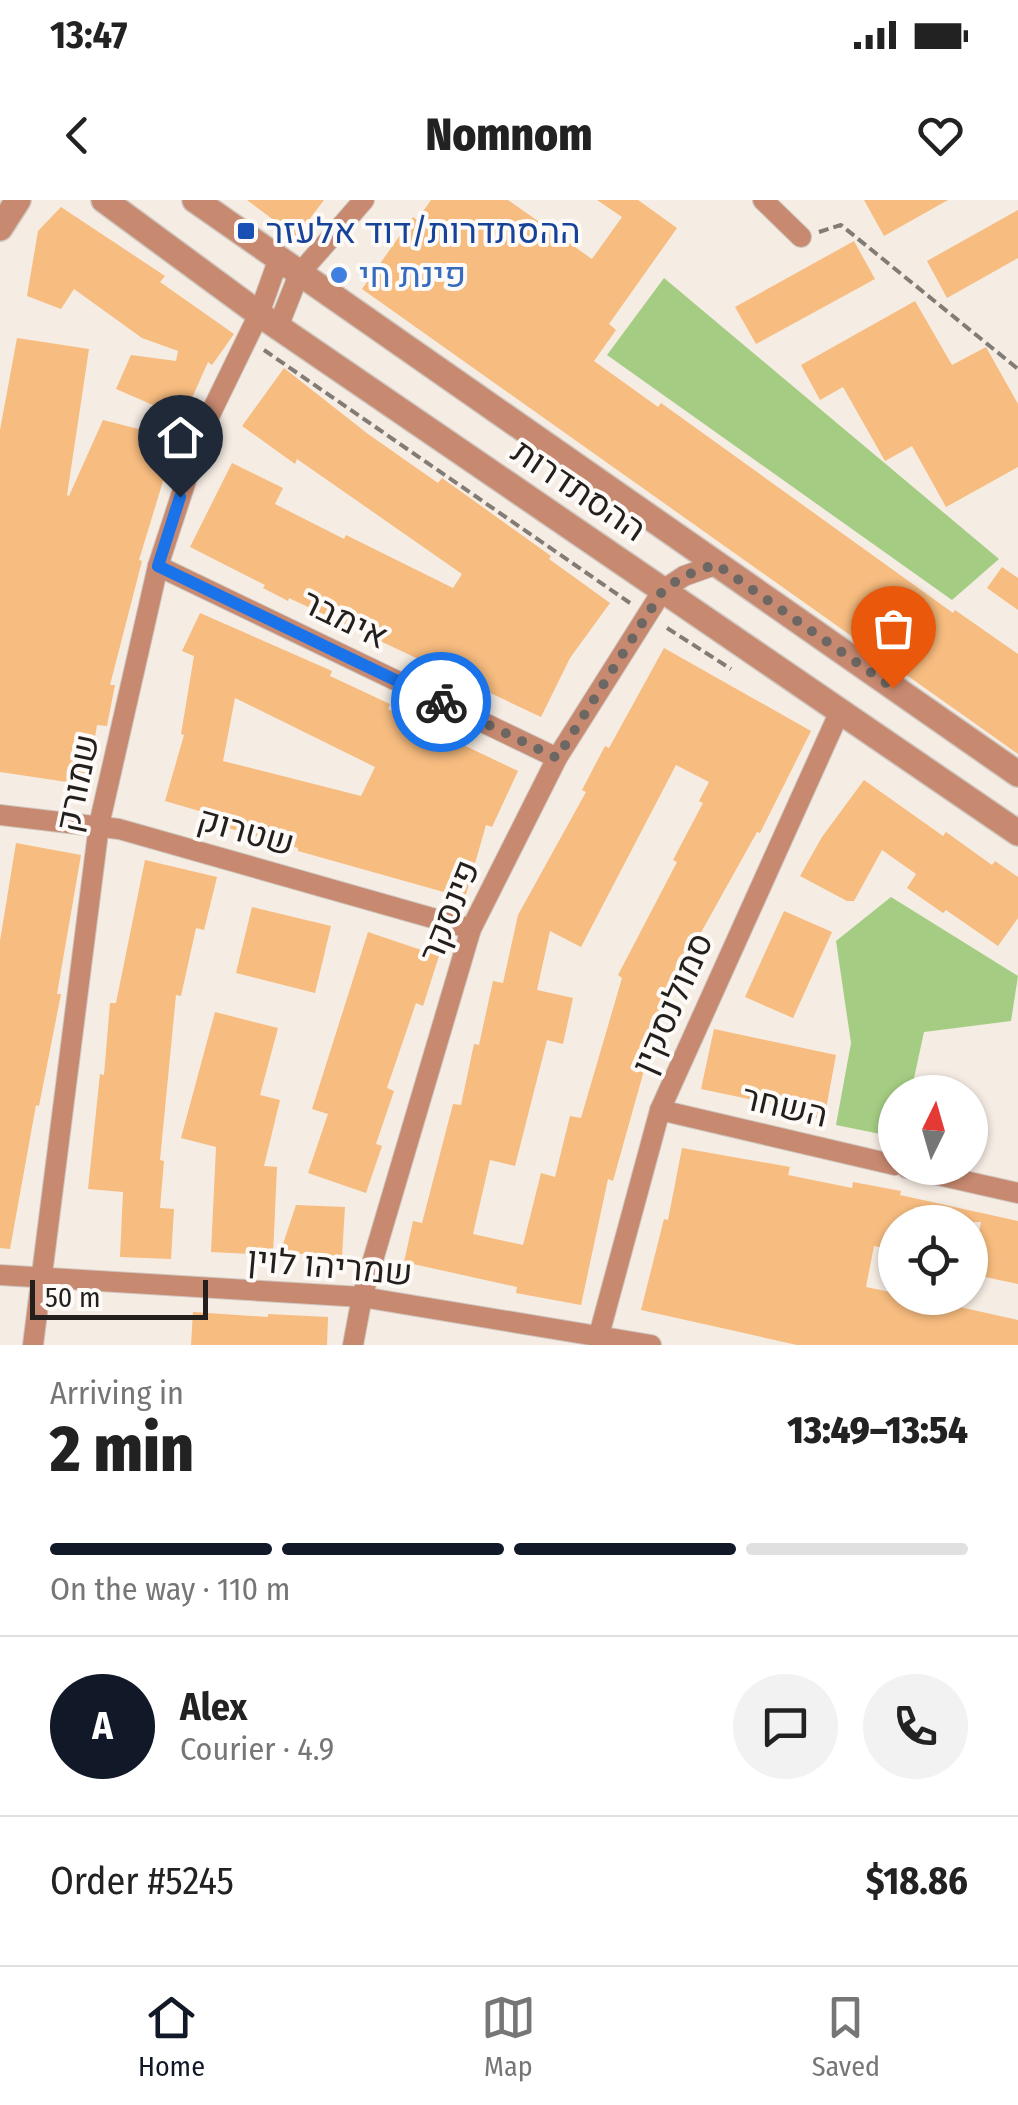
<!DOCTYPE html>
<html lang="en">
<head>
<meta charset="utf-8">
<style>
	body { margin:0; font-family:"Fira Sans Condensed",Heebo,sans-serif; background:#f2f2f2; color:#222; height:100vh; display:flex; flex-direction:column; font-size:38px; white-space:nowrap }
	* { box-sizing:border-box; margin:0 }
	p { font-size:32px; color:#767676 }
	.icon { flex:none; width:55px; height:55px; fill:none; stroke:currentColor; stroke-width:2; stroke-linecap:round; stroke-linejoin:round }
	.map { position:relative; height:1145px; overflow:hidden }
	.panel { display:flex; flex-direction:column; background:#fff; flex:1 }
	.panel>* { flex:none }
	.needle { width:65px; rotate:5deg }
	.tools { position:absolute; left:878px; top:875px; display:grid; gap:20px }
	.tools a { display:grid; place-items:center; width:110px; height:110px; border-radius:50%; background:#fff; box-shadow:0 2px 8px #0004; font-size:50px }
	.scale { position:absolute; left:30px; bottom:25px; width:178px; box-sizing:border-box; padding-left:10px; border:5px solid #221f1c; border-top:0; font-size:28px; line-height:35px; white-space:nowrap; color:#221f1c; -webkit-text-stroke:8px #fefaf7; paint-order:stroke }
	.pin { position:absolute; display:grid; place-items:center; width:85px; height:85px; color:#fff; margin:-102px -42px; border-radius:50% 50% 50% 0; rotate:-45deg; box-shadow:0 0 10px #0007 }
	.pin .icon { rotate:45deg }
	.courier { position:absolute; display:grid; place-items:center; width:100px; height:100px; margin:-50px; border:8px solid #1a73e8; border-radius:50%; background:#fff; color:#222; box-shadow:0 2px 12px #0007 }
	.headline em { font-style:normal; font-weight:800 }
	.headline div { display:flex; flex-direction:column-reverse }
	.headline { display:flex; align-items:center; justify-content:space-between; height:170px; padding:0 50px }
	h1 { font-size:65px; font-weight:800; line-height:75px }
	.bar { display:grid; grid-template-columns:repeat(4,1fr); gap:15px 10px; align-content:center; height:120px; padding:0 50px }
	.bar i { height:12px; border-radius:8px; background:#e0e0e0 }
	.bar .active { background:#111827 }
	.bar p { grid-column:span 4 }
	.line { display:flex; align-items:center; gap:25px; padding:0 50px; border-top:2px solid #e0e0e0 }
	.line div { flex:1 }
	.round { display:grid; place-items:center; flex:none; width:105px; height:105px; border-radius:52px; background:#f2f2f2 }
	.status { display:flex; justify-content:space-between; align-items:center; height:70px; padding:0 50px; background:#fff; direction:ltr }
	.status svg { height:28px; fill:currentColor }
	header { display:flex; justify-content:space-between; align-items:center; height:130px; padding:0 50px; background:#fff; font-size:45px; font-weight:800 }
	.tabs { display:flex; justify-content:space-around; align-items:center; height:140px; border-top:2px solid #e0e0e0; background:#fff; font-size:28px; color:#767676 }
	.tabs a { display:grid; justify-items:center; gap:5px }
	.tabs .active { color:#111827 }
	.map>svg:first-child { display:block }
	.green { fill:#a4cd83 }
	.building { fill:#f7bc7f; fill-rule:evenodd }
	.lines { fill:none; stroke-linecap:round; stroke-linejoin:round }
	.minor-casing { stroke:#cfc7bf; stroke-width:22 }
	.tertiary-casing { stroke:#cfc7bf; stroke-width:28 }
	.path { stroke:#827c77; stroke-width:4; stroke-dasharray:10 5; stroke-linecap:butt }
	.minor { stroke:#c78970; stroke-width:20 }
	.tertiary { stroke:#c78970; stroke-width:25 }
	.done { stroke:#6c6762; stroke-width:10; stroke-dasharray:0 18 }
	.route { stroke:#1a73e8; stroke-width:12 }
	.transit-dot { fill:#1a4fb4; stroke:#fefaf7; stroke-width:4 }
	.shop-dot { fill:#3f7fe0; stroke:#fefaf7; stroke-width:4 }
	.labels { text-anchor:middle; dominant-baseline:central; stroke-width:8; stroke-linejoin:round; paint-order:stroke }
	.transit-label { font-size:35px; fill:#164399; stroke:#fefaf7; text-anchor:start }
	.shop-label { font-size:35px; fill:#366cbe; stroke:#fefaf7; text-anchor:start }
	.street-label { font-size:35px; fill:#221f1c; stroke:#fefaf7 }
</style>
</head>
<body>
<div class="status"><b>13:47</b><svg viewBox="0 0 49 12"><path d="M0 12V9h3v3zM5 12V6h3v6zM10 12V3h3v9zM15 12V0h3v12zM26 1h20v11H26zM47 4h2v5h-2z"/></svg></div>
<header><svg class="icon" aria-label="back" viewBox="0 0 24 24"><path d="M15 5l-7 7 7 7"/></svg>Nomnom<svg class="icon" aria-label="heart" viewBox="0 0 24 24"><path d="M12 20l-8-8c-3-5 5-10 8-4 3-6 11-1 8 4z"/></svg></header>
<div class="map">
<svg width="1018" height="1145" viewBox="0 0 1018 1145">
	<rect width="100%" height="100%" fill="#f5ece3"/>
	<!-- green -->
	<g class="green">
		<path d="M664,78L999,359L952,400L607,155Z"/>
		<path d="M891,697L1018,776L1011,821L924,832L911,892H895V937L836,925L851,843L836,741Z"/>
	</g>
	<!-- building -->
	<g class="building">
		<path d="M247,0H324L296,37Z"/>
		<path d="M431,0H508L592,59L622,17L597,0H638L677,28L609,124L616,130L594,161L658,207L661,203L953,413L955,410L1018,454V554L362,89L413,17L417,20Z"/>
		<path d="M864,0H948L884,36Z"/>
		<path d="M61,7L165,76L160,82L234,134L212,165L208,162L183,218L116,189L131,155L176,161L178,151L142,138L74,89L61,109L27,96L38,31Z"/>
		<path d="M1018,10V58L947,98L927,61Z"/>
		<path d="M854,41L875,79L756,144L735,107Z"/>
		<path d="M915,101L952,165L986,147L1018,204V267L946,307L912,246L885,261L843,187L820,200L801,165Z"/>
		<path d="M17,138L89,149L67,295L69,296L103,220L178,239L167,282L163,281L139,360L142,361L110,485H115L107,526L97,525L87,585L0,572V230Z"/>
		<path d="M284,168L368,234L438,283L442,278L551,356L549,359L610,403L570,458L541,517L289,398L288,401L263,388L265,385L190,347L232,263L283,288L275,304L344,339L346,335L453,388L462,374L297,259L295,264L242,226Z"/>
		<path d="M1002,367L1018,378V410L987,388Z"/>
		<path d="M200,413L332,471L330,476L390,504L388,509L518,571L492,627L486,625L465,698L298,651V648L228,628L230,620L165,601L184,535L181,534L194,456L182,451ZM235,498L375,567L361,596L223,561Z"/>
		<path d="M664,448L811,531L760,633L757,632L689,754L693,756L668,802L664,799L613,981L608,979L581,1105L516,1093L517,1087L404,1062L413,1021L422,1023L453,904L461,905L474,844L479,845L493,781L503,783L518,715L586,592L582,590L605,546L609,548ZM676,565L709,582L699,601L703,603L673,660L677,662L618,775L622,778L581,918L570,916L555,977L541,973L523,1045L473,1034L490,960L515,966L547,840L563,844L573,798L537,790L550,731L581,747Z"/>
		<path d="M864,580L943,636L946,632L992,665L995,661L1018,677V718L998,746L946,710L943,713L907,688L916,674L882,650L854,701H847L800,676L822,637Z"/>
		<path d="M16,643L81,655L57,794H61L39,906L36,905L10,1049L0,1048V741Z"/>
		<path d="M145,660L217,677L204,730L196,728L181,796L176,795L160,960L164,961L160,1008L174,1009L171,1059L120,1057L123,992L88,989L100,874L104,875L110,803H116Z"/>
		<path d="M252,707L331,726L315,793L236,773Z"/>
		<path d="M784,711L832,732L793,818L745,797Z"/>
		<path d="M368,732L439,756L423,806L416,803L387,888L394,891L376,944L382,946L366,993L308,973L328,914L312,909Z"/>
		<path d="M215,812L278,828L260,895L280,900L264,966L277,967L273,1055L211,1052L216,947L181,938Z"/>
		<path d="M714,829L836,855L824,920L776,910L777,905L701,889Z"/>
		<path d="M682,948L790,967L788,975L852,988L853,982L901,991L900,995L1018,1021V1084L971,1074L981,1022H895L889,1049L874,1046L866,1087L895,1093V1098H919L1018,1120V1145H797L641,1110L664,1019L668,1020Z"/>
		<path d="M296,1005L345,1007L342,1056L280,1053Z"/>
		<path d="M193,1112L268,1117V1114L328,1117L327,1145H191Z"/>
	</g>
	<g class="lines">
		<!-- minor casing -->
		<g class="minor-casing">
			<g id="minor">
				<path d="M763,0L801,37"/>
				<path d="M278,127L299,74L364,0"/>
				<path d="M158,366L557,558"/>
				<path d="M0,615L119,629L471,729"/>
				<path d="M660,910L895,965"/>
				<path d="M907,968L1018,993"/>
				<path d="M0,1075L362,1097L651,1145"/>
				<path d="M599,1135L660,910L840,511"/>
				<path d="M33,1145L99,625L158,366L203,229L259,114L279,58"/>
				<path d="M353,1145L362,1097L471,729L557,558L663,390L684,376L715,365"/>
			</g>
		</g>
		<!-- tertiary casing -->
		<g class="tertiary-casing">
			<g id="tertiary">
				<path d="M104,0L259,114L1018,633"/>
				<path d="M195,0L1018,574"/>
				<path d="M0,28L18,0"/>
			</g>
		</g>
		<!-- path -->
		<g class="path">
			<path d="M819,32L841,25L1018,169"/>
			<path d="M264,150L630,403"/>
			<path d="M667,428L731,469"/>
		</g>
		<!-- minor -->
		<use href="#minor" class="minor"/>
		<!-- tertiary -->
		<use href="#tertiary" class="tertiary"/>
	</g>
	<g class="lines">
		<!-- done -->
		<path class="done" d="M441,502L557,558L663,390L684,376L716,364L893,488"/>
		<!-- route -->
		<path class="route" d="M180,297L158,366L441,502"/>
	</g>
	<!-- markers -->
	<rect class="transit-dot" x="236" y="21" width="20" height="20" rx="5"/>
	<circle class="shop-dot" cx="339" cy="75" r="10"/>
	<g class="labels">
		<!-- transit labels -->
		<g class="transit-label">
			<text x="266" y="31">ההסתדרות/דוד אלעזר</text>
		</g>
		<!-- shop labels -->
		<g class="shop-label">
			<text x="359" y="75">פינת חי</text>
		</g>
		<!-- street labels -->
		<g class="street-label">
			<text transform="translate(579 290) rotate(34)">ההסתדרות</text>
			<text transform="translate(345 419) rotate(26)">אימבר</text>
			<text transform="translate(77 583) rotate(-78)">שמורק</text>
			<text transform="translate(246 631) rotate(16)">שטרוק</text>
			<text transform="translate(449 711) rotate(-68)">פינסקר</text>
			<text transform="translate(672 803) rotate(-66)">סמולנסקין</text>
			<text transform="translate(785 906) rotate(13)">השחר</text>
			<text transform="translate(330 1066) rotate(5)">שמריהו לוין</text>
		</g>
	</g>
</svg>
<div class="tools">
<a><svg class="needle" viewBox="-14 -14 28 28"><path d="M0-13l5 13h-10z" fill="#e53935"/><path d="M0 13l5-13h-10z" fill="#767676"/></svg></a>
<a><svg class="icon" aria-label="locate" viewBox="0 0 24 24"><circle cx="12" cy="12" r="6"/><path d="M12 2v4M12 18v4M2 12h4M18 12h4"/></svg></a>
</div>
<div class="scale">50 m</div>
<div class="pin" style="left:893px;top:488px;background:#ea580c"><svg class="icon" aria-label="bag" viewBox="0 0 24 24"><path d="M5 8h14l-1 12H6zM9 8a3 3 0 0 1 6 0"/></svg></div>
<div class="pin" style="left:180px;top:297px;background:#1f2937"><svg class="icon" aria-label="home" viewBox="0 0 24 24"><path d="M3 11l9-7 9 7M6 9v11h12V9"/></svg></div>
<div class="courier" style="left:441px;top:502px"><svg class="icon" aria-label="bike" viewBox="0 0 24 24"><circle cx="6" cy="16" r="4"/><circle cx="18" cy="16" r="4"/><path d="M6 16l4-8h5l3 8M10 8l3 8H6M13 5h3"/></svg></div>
</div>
<section class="panel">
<div class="headline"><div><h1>2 min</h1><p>Arriving in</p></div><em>13:49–13:54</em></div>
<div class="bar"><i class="active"></i><i class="active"></i><i class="active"></i><i></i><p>On the way · 110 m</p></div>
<div class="line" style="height:180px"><b class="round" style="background:#111827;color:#fff">A</b><div><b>Alex</b><p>Courier · 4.9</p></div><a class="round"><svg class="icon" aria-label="chat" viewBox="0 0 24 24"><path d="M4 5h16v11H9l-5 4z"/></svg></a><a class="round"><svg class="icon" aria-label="phone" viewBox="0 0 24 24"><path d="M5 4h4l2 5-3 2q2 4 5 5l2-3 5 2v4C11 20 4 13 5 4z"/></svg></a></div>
<div class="line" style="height:130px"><div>Order #5245</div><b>$18.86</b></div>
</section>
<nav class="tabs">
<a class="active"><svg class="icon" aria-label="home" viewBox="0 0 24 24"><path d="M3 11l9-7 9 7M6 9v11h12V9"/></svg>Home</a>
<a><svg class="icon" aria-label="map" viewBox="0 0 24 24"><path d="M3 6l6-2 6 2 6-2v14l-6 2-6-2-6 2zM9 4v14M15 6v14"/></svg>Map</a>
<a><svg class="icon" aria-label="saved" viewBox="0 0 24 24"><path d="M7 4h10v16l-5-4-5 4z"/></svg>Saved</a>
</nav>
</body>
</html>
